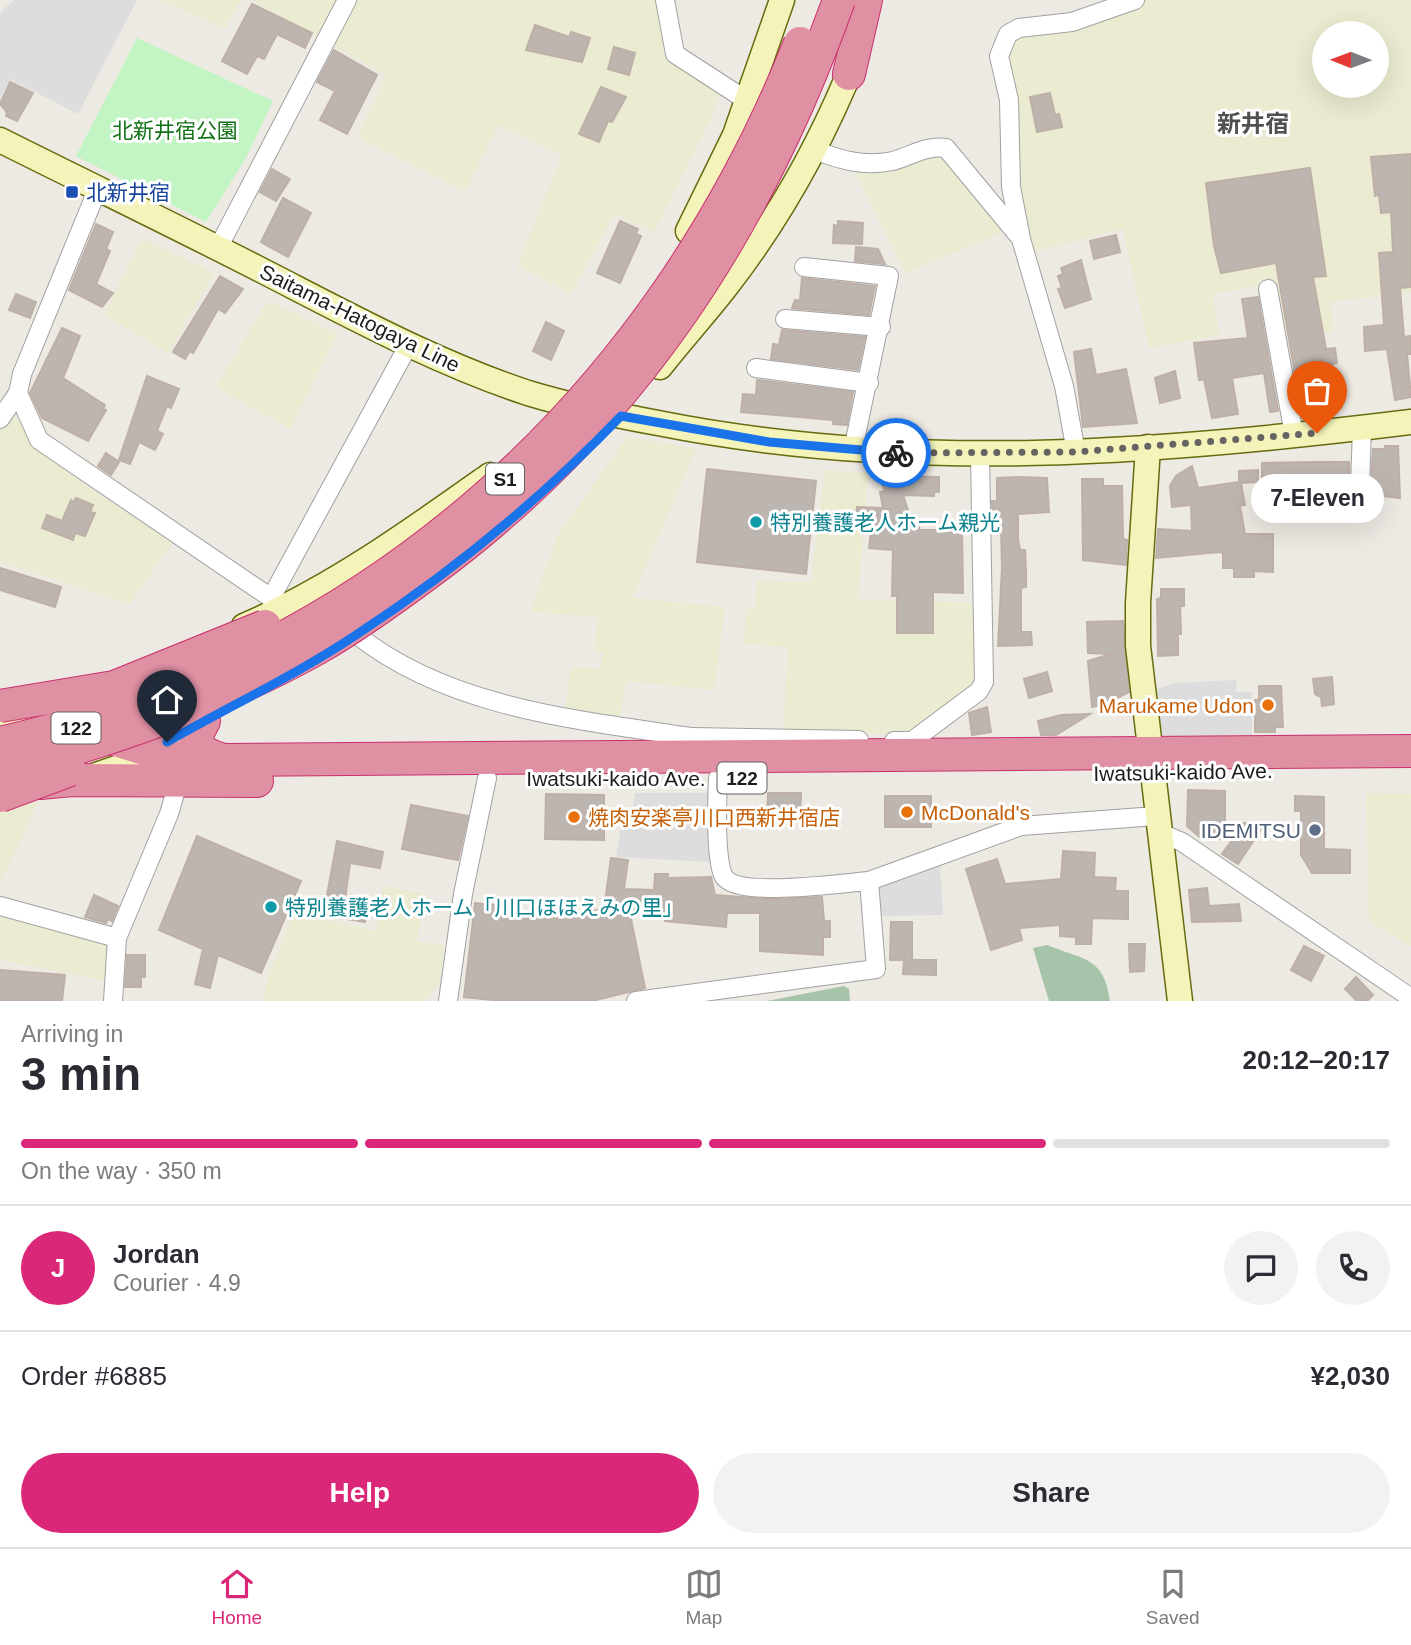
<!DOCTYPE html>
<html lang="en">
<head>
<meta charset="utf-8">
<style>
	body { margin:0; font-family:Arial,"Noto Sans JP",sans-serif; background:#f2f2f3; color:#2b2b33; height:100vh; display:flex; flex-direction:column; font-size:26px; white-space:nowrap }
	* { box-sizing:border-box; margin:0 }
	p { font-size:23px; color:#7c7c81 }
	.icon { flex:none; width:38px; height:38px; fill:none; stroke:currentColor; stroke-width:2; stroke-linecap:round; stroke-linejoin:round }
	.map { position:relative; height:1001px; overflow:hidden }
	.sheet { display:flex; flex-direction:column; background:#fff; flex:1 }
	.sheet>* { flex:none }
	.needle { width:46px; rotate:271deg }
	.fabs { position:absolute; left:1312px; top:21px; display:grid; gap:14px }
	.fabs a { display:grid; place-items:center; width:77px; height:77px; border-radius:50%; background:#fff; box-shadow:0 7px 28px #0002; font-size:35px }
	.pin { position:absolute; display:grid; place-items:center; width:60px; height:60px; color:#fff; margin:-72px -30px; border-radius:50% 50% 50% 0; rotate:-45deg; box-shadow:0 0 7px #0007 }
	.pin .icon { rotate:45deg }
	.courier { position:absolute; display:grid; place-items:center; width:70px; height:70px; margin:-35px; border:5px solid #1a73e8; border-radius:50%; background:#fff; color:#222; box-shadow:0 2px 9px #0007 }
	.bubble { position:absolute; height:49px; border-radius:24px; background:#fff; box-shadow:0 7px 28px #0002; font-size:23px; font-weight:800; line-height:49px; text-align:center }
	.head em { font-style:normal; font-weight:800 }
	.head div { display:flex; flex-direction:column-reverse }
	.head { display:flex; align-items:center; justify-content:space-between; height:119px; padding:0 21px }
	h1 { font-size:46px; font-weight:800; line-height:52px }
	.bar { display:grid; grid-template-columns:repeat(4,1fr); gap:10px 7px; align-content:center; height:84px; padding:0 21px }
	.bar i { height:9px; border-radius:5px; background:#e1e1e2 }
	.bar .current { background:#db2777 }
	.bar p { grid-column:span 4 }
	.line { display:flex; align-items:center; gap:18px; padding:0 21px; border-top:2px solid #e1e1e2 }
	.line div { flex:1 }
	.round { display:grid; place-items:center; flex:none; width:74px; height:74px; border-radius:37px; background:#f2f2f3 }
	.action { display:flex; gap:14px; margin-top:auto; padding:14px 21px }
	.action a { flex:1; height:80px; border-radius:42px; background:#db2777; color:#fff; font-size:28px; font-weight:800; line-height:80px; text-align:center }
	.action a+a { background:#f2f2f3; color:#2b2b33 }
	.tab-bar { display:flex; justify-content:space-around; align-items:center; height:98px; border-top:2px solid #e1e1e2; background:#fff; font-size:19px; color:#7c7c81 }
	.tab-bar a { display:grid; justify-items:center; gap:4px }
	.tab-bar .current { color:#db2777 }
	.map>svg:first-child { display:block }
	.farmland { fill:#eaebd0; fill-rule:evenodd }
	.cemetery { fill:#a6c4a9 }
	.park { fill:#c3f5c4 }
	.parking { fill:#ddd }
	.building { fill:#bdb5b0; stroke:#beb0a7; stroke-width:2 }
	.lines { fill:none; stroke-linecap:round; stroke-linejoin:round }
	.street-casing { stroke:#a1a1a1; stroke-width:20 }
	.secondary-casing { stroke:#666b0d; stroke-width:27 }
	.highway-casing { stroke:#cb306e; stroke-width:34 }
	.street { stroke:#fff; stroke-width:18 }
	.secondary { stroke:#f4f4ba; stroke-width:24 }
	.highway { stroke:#df90a3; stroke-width:32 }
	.highway-bridge-casing { stroke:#cb306e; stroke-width:34; stroke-linecap:butt }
	.highway-bridge { stroke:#df90a3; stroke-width:32 }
	.done { stroke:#666462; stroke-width:7; stroke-dasharray:0 12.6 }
	.route { stroke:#1a73e8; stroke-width:9 }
	.transit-dot { fill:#1a4fb4; stroke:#fff; stroke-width:2.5 }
	.culture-dot { fill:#0f9aa8; stroke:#fff; stroke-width:2.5 }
	.food-dot { fill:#e8710a; stroke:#fff; stroke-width:2.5 }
	.service-dot { fill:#5c6f8a; stroke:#fff; stroke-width:2.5 }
	.labels { text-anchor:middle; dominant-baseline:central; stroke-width:6; stroke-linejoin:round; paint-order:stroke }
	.shield { fill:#fff; stroke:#616161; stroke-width:2 }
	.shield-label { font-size:19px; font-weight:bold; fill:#1d1d1d }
	.park-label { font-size:21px; fill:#137216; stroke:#fff }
	.transit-label { font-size:21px; fill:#164399; stroke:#fff; text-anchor:start }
	.street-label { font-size:21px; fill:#1d1d1d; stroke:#fff }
	.culture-label { font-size:21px; fill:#0d838f; stroke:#fff; text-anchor:start }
	.food-label { font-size:21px; fill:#c56008; stroke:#fff; text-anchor:start }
	.service-label { font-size:21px; fill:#4e5e75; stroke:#fff; text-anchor:end }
	.quarter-label { font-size:24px; font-weight:bold; fill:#505050; stroke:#fff }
</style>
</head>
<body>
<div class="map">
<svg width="1411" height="1001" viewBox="0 0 1411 1001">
	<rect width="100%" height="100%" fill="#ede9e3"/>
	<!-- farmland -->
	<g class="farmland">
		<path d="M160,0H241L225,28Z"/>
		<path d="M252,0H661L671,58L722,89L710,121L654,232L614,213L572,294L517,266L562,155L498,125L465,191L357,138L386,75Z"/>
		<path d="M1145,0H1411V292L1330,302L1334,331L1283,340L1274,283L1213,294L1219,335L1149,348L1123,229L1032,252L1022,221L1004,55L1010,39L1027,29L1085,24ZM1325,33H1377V86H1325Z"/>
		<path d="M935,155L945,157L1004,232L905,273L855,173Z"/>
		<path d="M142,238L214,273L168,353L104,315Z"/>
		<path d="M273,303L337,334L290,429L216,387L264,306Z"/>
		<path d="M9,414L20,422L33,445L53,462L172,543L130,604L0,562V427Z"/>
		<path d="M627,437L696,449L632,598L725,607L714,690L626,681L620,719L565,710L571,667L600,669L603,652H594L598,617L530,612L558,535Z"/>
		<path d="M825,470L868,473L858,599L975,603L976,681L967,692L907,734L783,733L788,647L744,644L746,609L755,608L757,581L811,582Z"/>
		<path d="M1366,793L1411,794V946L1369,922Z"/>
		<path d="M39,800L0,884V811Z"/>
		<path d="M383,886L425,894L417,941L444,946L440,980L426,1001H263L269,974L294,913L376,931Z"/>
		<path d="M0,911L109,940L106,981L0,960Z"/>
	</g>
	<!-- cemetery -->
	<g class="cemetery">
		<path d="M1047,945C1083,960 1104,956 1110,1001H1049L1033,948Z"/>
		<path d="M844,986L849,989L850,1001H767Z"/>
	</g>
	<!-- park -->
	<path class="park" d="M137,38L273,101L247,156L206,222L76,156Z"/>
	<!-- parking -->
	<g class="parking">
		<path d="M14,0H137L78,114L10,79L0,98V13Z"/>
		<path d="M1237,680L1236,692H1252V736L1163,737L1155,690L1175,683Z"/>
		<path d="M635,793H712L714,862L616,857L624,808L633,807Z"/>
		<path d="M940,865L943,915L877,916V888L881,884Z"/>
	</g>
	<!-- building -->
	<g class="building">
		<path d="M252,4L312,33L305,48L277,34L264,59L257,56L247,74L222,61Z"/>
		<path d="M535,25L569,37L571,32L590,38L582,62L526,50Z"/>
		<path d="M614,47L635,53L629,75L608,69Z"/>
		<path d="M334,50L377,75L347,134L320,120L335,91L317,82Z"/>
		<path d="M10,82L33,93L17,121L6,116L7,112L0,104Z"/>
		<path d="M601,87L626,97L612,122L608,121L599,142L579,134Z"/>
		<path d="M1050,93L1055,115L1059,114L1062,127L1037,132L1030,97Z"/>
		<path d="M1411,154V287L1400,288L1404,337L1411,336V354H1407L1411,397L1395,400L1387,349L1365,351L1364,327L1384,325L1379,253L1393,252L1391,212L1381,213L1379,195L1375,196L1371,157Z"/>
		<path d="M1310,168L1326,276L1313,277L1326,349L1335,348L1337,363L1332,364L1335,398L1307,401L1306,391L1298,392L1276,263L1221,273L1214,246L1206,183Z"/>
		<path d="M272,169L290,179L276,201L260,192Z"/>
		<path d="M283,198L311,213L288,257L261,242Z"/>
		<path d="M620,221L638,229L636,234L641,236L620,283L597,273Z"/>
		<path d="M838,221L863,223L862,244L833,243L834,225L838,226Z"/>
		<path d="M96,224L113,232L106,249L110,251L96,284L113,293L102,307L69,290Z"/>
		<path d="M1116,235L1120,252L1094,259L1090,241Z"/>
		<path d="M856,247L878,249L885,264L855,261Z"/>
		<path d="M1081,260L1091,299L1065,308L1058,289L1062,288L1058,276L1063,274L1061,268Z"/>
		<path d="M220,276L243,289L225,313L218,309L193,353L190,351L185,359L173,352Z"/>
		<path d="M802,278L875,286L869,315L792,308L795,300L800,301Z"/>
		<path d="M16,294L36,302L30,318L9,310Z"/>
		<path d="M1258,297L1278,411L1270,412L1264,373L1232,378L1238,414L1212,418L1204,379L1199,380L1194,343L1248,338L1242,299Z"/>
		<path d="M546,322L564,331L551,360L533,351Z"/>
		<path d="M62,328L80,336L63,378L105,405L103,409L106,410L88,441L42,418L30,393Z"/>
		<path d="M782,330L865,337L858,370L771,359L773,344L779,345Z"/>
		<path d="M1091,349L1096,375L1126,369L1137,423L1083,427L1074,352Z"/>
		<path d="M1175,371L1180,398L1160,403L1155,378Z"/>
		<path d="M147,376L179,389L171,408L167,406L157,431L163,434L155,450L139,442L130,464L119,460Z"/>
		<path d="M757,380L853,392L847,425L833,424V420L741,412L743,394L756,395Z"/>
		<path d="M1385,446H1398L1400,498L1366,494L1371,485L1373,449H1385Z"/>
		<path d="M106,453L119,462L111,475L98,466Z"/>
		<path d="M1316,462H1349V488L1296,486V478L1262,477V463Z"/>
		<path d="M1192,466L1198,488L1239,482V471L1258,470V482L1241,483L1245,505L1240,506L1245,534H1273V572L1254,571V577H1234V568H1223V553L1220,552L1156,558L1158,529L1192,531L1191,505L1172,507L1170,486L1176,476Z"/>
		<path d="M707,469L816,481L806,574L697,562Z"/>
		<path d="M892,476L939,477V492H934V496L903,495L913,526H919V530H962L963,593L933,592V633H897V596H892L893,550L869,548L871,532L867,522L856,521L857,507L883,508L880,492L885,491L881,481Z"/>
		<path d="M1018,477L1047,478L1049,512L1018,514V539L1020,550H1025L1026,570V587L1021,588V632H1031L1032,645L998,646L1002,567L1001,531L993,532L992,501H997V478Z"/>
		<path d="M1082,479H1103V486H1122L1123,539L1127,540L1126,565L1083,560Z"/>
		<path d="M76,498L93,505L90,512L95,513L85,536L75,533L73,540L42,528L47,515L62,521L71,500L74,502Z"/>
		<path d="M0,568L61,587L55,607L0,590Z"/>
		<path d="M1161,589H1184V606H1180L1181,634H1178V655L1158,656L1157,599L1161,598Z"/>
		<path d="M1123,621L1129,692L1106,704L1092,707L1088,661L1111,654L1088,653L1087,622Z"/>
		<path d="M1047,672L1052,691L1029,698L1024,679Z"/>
		<path d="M1332,677L1334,704L1322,706L1321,697L1315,694L1313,679Z"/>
		<path d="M1259,686H1281L1283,727H1275V732H1255V700H1259Z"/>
		<path d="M987,707L991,732L972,735L969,713Z"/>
		<path d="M1090,714L1056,735H1041L1038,721L1061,715Z"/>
		<path d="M1188,790L1225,791V824L1266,822L1238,864L1222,854L1233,839H1202L1187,826Z"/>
		<path d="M768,793H801L800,817H767Z"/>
		<path d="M546,794L604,795V840L545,839Z"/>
		<rect x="885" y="796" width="46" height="31"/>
		<path d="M1295,796L1324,797V849L1350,850V873H1312L1301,855V811H1295Z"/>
		<path d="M411,805L468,816L458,860L402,849Z"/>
		<path d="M197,836L301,881L261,973L218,955L210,988L195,984L203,949L159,930Z"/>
		<path d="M337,841L383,852L380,868L350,863L345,899L368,904L365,922L335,917L337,908L325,906Z"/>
		<path d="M1063,851L1095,853L1094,877L1116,878L1115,891H1128V919L1092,918L1091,944H1076V937L1060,936V925L1019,928L1022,940L991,950L966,869L997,859L1005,884L1061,879Z"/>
		<path d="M611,858L628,860L624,889L654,890L655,874H668V878L711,877L715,895L767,899L822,897L824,921H830V937H823V955L760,951V913H727L726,927L665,921V915L630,914L645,988L592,1001H502L464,997L475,903L496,905L495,911L553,918L604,909Z"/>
		<path d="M1207,888L1209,906L1239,904L1241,921L1192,922L1189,890Z"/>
		<path d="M94,895L118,906L112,921L108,919L106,923L85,917Z"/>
		<path d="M891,922H912V960H936V975L903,974L904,960H890Z"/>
		<path d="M1129,944H1145L1144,971L1130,972Z"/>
		<path d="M1304,946L1324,956L1311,981L1291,970Z"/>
		<path d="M127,955H145V977H141V987H125Z"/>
		<path d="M0,970L65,975L62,1001H0Z"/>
		<path d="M1356,977L1373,995L1367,1001H1357L1345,989Z"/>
	</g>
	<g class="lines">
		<!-- street casing -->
		<g class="street-casing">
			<g id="street">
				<path d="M665,0L675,54L746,100"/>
				<path d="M812,149C840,160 863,167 893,161C911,156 927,145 946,148L1018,235"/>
				<path d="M98,188L22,374L18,393L39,440L271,598L278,611"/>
				<path d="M218,248L347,0"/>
				<path d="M804,267L889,276L853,450"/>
				<path d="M1268,289L1294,435"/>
				<path d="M785,319L881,327"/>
				<path d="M756,368L869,383"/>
				<path d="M0,419L18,393"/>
				<path d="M1076,452L1064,386L1021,239L1011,187L1009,100L999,56L1008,34L1019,28L1072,22L1135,0"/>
				<path d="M1360,485L1362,428"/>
				<path d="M271,598L408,346"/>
				<path d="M357,635C449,708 578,720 690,737"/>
				<path d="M894,741H912L979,691L984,682L980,455"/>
				<path d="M690,758V737L859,740"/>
				<path d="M718,778C717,801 715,855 723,875C734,899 843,883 869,881"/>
				<path d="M1158,832L1182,842L1411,998"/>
				<path d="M0,906L117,938"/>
				<path d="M113,1001L117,938L169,814L178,783"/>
				<path d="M448,1001L463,894L487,778"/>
				<path d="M636,1001L876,969L869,881L1021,826L1156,816"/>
			</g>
		</g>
		<!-- secondary casing -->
		<g class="secondary-casing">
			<g id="secondary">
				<path d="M0,140C86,183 173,225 259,269C347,314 434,362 528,393C571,406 614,415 658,423C909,473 1159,453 1411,422"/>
				<path d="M688,231L735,135L782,0"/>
				<path d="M660,367C681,340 704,315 725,288C778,220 823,139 855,59"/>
				<path d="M1148,447L1138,603V646L1180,1001"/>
				<path d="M244,626C332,588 411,531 490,475"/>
				<path d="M0,725L45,708"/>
				<path d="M96,775L125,765L207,719"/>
			</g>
		</g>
		<!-- highway casing -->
		<g class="highway-casing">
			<g id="highway">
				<path d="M849,74L866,0"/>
				<path d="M204,721L195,738C200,753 209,755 223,760"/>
				<path d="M91,732L169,757L223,760L1411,751"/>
				<path d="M40,783L72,780L257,781"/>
			</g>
		</g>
		<!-- street -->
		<use href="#street" class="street"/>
		<!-- secondary -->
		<use href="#secondary" class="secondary"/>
		<!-- highway -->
		<use href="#highway" class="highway"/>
		<!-- highway-bridge casing -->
		<g class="highway-bridge-casing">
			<g id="highway-bridge">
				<path d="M0,706L114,687L265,626"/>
				<path d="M0,743C376,658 659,399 800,43"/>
				<path d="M0,770C110,741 218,704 318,648C356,626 392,600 427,574C628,427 756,233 839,0"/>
				<path d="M0,796L70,770"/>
			</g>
		</g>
		<!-- highway-bridge -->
		<use href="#highway-bridge" class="highway-bridge"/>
	</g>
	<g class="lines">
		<!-- done -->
		<path class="done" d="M896,453L1076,452L1317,433"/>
		<!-- route -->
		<path class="route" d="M167,742C230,706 296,675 356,635C454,571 540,500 621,416L769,442L896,453"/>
	</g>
	<!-- markers -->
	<rect class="transit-dot" x="65" y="185" width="14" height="14" rx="3.5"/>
	<g class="culture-dot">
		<circle cx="756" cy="522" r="7"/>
		<circle cx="271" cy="907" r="7"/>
	</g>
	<g class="food-dot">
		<circle cx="1268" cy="705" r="7"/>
		<circle cx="907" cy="812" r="7"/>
		<circle cx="574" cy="817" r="7"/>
	</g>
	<circle class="service-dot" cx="1315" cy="830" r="7"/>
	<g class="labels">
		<!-- shield labels -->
		<g class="shield">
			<rect x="486" y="463.5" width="38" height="31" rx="5"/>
			<rect x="51.5" y="712.5" width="49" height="31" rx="5"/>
			<rect x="717.5" y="762.5" width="49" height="31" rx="5"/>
		</g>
		<g class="shield-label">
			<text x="505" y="479">S1</text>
			<text x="76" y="728">122</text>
			<text x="742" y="778">122</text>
		</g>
		<!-- park labels -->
		<g class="park-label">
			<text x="175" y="130">北新井宿公園</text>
		</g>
		<!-- transit labels -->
		<g class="transit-label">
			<text x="86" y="192">北新井宿</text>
		</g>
		<!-- street labels -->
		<g class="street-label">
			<text transform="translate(360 318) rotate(26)">Saitama-Hatogaya Line</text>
			<text transform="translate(1183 772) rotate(-1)">Iwatsuki-kaido Ave.</text>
			<text x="616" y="778">Iwatsuki-kaido Ave.</text>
		</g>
		<!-- culture labels -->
		<g class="culture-label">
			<text x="770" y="522">特別養護老人ホーム親光</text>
			<text x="285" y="907">特別養護老人ホーム「川口ほほえみの里」</text>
		</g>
		<!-- food labels -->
		<g class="food-label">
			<text x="1254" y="705" text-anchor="end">Marukame Udon</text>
			<text x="921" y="812">McDonald's</text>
			<text x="588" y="817">焼肉安楽亭川口西新井宿店</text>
		</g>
		<!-- service labels -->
		<g class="service-label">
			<text x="1301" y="830">IDEMITSU</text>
		</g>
		<!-- quarter labels -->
		<g class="quarter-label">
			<text x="1253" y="123">新井宿</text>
		</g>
	</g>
</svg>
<div class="fabs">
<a><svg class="needle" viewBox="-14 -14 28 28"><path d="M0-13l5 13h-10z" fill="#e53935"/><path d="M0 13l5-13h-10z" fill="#7c7c81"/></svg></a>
</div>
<div class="pin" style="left:1317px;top:433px;background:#ea580c"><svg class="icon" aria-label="bag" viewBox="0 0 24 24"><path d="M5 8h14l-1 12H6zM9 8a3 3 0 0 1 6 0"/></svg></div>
<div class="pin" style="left:167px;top:742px;background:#1f2937"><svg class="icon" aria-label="home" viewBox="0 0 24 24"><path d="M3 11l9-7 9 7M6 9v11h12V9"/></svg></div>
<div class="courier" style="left:896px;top:453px"><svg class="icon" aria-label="bike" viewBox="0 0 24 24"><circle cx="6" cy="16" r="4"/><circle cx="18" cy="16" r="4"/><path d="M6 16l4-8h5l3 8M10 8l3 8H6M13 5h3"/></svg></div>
<div class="bubble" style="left:1251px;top:474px;width:133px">7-Eleven</div>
</div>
<section class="sheet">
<div class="head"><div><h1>3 min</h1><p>Arriving in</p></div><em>20:12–20:17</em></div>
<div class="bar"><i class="current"></i><i class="current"></i><i class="current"></i><i></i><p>On the way · 350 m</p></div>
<div class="line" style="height:126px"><b class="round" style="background:#db2777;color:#fff">J</b><div><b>Jordan</b><p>Courier · 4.9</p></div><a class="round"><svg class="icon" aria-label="chat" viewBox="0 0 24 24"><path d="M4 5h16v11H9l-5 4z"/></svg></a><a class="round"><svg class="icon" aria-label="phone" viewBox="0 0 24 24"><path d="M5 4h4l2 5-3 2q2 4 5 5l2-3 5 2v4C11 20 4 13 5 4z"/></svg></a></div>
<div class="line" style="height:91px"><div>Order #6885</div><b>¥2,030</b></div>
<div class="action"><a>Help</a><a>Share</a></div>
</section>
<nav class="tab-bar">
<a class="current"><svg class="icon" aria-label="home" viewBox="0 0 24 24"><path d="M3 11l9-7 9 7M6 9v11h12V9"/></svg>Home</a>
<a><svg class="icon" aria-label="map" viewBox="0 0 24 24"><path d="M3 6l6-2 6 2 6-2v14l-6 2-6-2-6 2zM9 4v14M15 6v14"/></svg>Map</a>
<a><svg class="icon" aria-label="saved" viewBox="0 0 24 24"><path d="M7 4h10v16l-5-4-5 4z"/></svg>Saved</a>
</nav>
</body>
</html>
